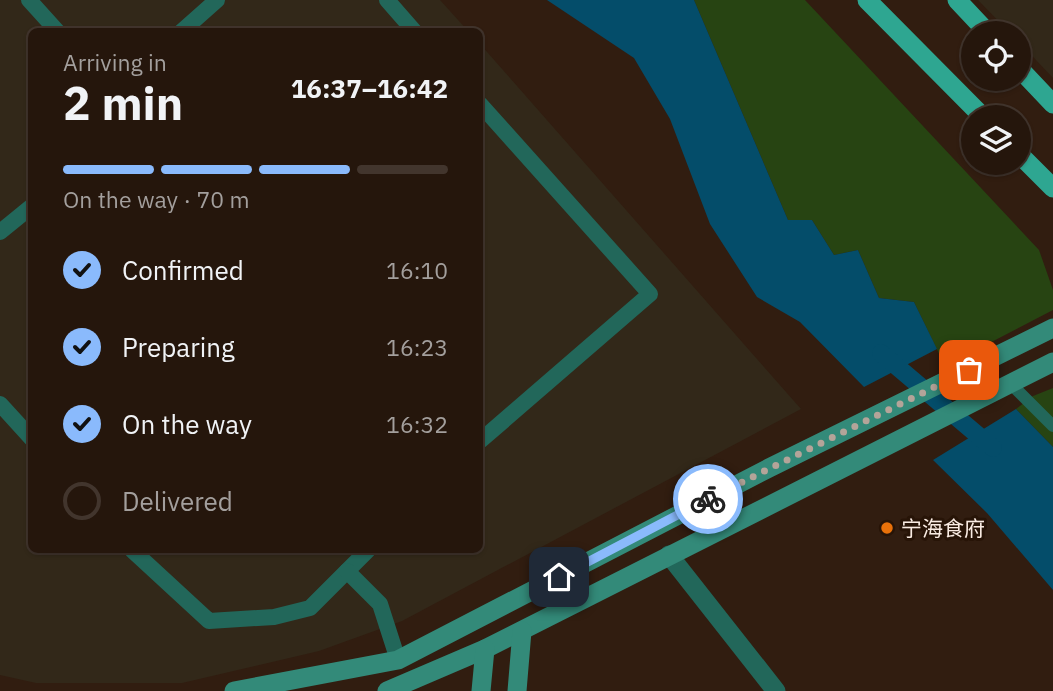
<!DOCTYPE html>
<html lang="en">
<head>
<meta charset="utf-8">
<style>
	body { margin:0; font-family:"IBM Plex Sans","Noto Sans SC",sans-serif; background:#31231a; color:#f1f3f6; height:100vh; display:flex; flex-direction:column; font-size:26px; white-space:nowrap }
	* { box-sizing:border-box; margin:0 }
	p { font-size:23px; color:#a39f9d }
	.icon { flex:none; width:38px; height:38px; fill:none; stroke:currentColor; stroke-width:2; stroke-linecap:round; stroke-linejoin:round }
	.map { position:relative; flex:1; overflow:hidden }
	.side { position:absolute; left:28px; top:28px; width:455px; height:525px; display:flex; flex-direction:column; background:#25160c; border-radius:10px; box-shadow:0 2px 5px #0004,0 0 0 2px #42352d }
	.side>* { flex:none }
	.controls { position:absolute; left:961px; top:21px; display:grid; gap:14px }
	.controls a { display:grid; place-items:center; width:70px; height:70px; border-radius:50%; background:#25160c; box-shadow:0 2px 5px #0004,0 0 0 2px #42352d; font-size:35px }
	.pin { position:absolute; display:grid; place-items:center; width:60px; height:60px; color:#fff; margin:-30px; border-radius:14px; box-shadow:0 4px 10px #0006 }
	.courier { position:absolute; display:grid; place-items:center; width:70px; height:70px; margin:-35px; border:5px solid #8abafc; border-radius:50%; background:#fff; color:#222; box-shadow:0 2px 9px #0007 }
	.head em { font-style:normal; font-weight:700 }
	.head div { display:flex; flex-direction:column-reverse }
	.head { display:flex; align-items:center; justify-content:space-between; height:119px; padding:0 35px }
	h1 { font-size:46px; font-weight:700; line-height:52px }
	.bar { display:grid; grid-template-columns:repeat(4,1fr); gap:10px 7px; align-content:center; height:84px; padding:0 35px }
	.bar i { height:9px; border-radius:5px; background:#42352d }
	.bar .active { background:#8abafc }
	.bar p { grid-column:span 4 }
	ol { padding:0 35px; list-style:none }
	li { display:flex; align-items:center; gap:21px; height:77px }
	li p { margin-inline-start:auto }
	li .icon { padding:7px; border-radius:50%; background:#8abafc; color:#111; stroke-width:4 }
	li:last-child { color:#a39f9d }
	li i { width:38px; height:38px; border:4px solid #42352d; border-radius:50% }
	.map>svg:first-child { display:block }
	.commercial { fill:#322819 }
	.green { fill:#274412 }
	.water { fill:#044d6a }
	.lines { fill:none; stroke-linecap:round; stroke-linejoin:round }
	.canal { stroke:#044d6a; stroke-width:18 }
	.pedestrian { stroke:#22675a; stroke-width:12 }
	.minor { stroke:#22675a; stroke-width:16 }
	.tertiary { stroke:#22675a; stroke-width:19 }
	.secondary { stroke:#338a79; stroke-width:19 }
	.primary { stroke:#2ea691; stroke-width:19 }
	.done { stroke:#b4a499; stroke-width:7; stroke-dasharray:0 12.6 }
	.route { stroke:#8abafc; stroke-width:9 }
	.food-dot { fill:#e8710a; stroke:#271407; stroke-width:2.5 }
	.labels { text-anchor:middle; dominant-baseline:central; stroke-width:6; stroke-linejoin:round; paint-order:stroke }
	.poi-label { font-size:21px; fill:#faece3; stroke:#271407; text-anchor:start }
</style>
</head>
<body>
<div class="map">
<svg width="1053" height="691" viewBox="0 0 1053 691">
	<rect width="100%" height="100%" fill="#311d10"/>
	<!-- commercial -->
	<g class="commercial">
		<path d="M0,0H440L468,31L32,32V550H480V44L801,409L402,621L319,651L182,683H36L0,675Z"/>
		<path d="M978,0H1053V78L1019,42L1018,33H1010Z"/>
	</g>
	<!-- green -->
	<g class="green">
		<path d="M694,0H805L1039,250L1053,290V310L945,366L914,302L879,298L858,250L834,255L812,220H788Z"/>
		<path d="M1053,388V447L1016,409L1033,396Z"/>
	</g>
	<!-- water -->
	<g class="water">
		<path d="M547,0H694L788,220H812L834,255L858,250L879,298L914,302L937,349L864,387L800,322L757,297L710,224L670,119L634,58Z"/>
		<path d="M1016,409L1053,447V590L987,513L933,460Z"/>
	</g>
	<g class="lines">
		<!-- canal -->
		<path class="canal" d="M881,353L993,448"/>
		<!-- pedestrian -->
		<path class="pedestrian" d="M1012,385L1053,426"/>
		<!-- minor -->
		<g class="minor">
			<path d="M29,0L58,32"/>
			<path d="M387,0L415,32"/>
			<path d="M181,32L217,0"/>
			<path d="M480,104L650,294L480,441"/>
			<path d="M0,232L32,206"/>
			<path d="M0,404L32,439"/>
			<path d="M132,550L209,621L274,617L310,608L368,550"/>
			<path d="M347,571L380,604L398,660"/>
		</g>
		<!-- tertiary -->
		<path class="tertiary" d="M669,555L776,691"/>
		<!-- secondary -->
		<g class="secondary">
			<path d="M234,691L398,660L769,468L1053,328"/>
			<path d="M387,691L485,649L1053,362"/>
			<path d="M481,691L485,649"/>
			<path d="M517,691L522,631"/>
		</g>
		<!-- primary -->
		<g class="primary">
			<path d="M867,0L983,117"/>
			<path d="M957,0L988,33"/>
			<path d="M1018,67L1053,104"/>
			<path d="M1018,153L1053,188"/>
		</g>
	</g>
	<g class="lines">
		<!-- done -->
		<path class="done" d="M708,499L969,370"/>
		<!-- route -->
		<path class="route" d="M559,577L708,499"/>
	</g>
	<!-- markers -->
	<circle class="food-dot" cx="887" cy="528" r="7"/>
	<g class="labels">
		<!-- poi labels -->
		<g class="poi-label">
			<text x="901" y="528">宁海食府</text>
		</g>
	</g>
</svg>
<div class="controls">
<a><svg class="icon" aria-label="locate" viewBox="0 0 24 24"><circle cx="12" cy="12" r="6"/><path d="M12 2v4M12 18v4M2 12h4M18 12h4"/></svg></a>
<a><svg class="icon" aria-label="layers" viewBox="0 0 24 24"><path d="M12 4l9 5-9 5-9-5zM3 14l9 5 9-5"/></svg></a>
</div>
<div class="pin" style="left:969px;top:370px;background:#ea580c"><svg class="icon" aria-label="bag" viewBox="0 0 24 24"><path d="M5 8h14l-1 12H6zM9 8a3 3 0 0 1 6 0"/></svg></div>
<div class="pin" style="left:559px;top:577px;background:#1f2937"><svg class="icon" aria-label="home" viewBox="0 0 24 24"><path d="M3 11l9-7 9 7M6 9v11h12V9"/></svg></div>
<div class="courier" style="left:708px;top:499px"><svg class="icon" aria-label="bike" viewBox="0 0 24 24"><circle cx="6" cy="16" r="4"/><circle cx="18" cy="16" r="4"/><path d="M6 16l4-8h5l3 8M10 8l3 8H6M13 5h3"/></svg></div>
<section class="side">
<div class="head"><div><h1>2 min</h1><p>Arriving in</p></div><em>16:37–16:42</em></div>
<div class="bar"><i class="active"></i><i class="active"></i><i class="active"></i><i></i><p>On the way · 70 m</p></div>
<ol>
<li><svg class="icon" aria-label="check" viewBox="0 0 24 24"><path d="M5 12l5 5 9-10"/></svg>Confirmed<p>16:10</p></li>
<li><svg class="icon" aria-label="check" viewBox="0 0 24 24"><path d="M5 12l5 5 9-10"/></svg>Preparing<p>16:23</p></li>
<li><svg class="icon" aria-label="check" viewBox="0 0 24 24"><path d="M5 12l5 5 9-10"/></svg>On the way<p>16:32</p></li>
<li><i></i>Delivered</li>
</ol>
</section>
</div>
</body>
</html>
